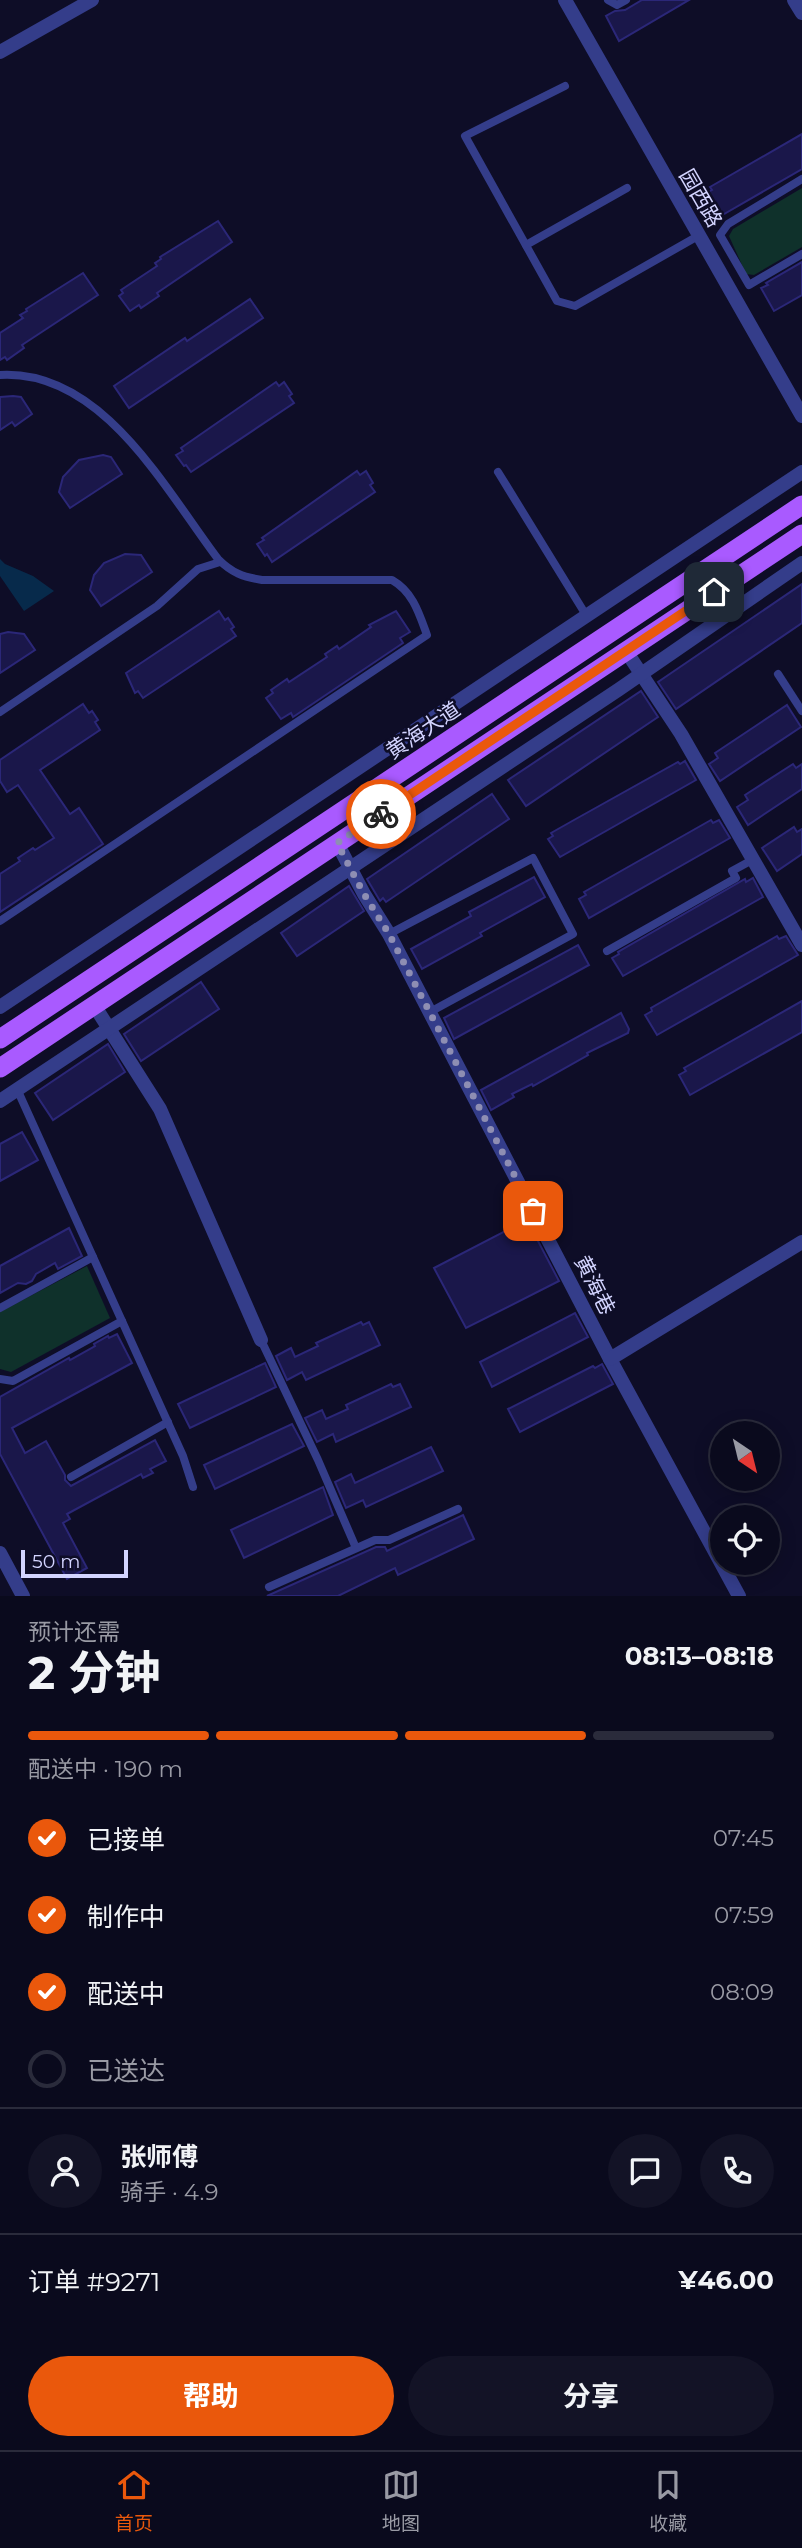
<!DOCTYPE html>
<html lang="zh">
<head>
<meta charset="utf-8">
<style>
	body { margin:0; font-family:Montserrat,"Noto Sans SC",sans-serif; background:#131326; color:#f1f3f6; height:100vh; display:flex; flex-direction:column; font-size:26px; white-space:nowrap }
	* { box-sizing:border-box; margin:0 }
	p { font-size:23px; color:#999aa4 }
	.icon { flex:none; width:38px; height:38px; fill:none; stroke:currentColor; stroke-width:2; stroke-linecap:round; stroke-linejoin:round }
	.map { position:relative; height:1596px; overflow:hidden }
	.drawer { display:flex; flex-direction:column; background:#0a0a1d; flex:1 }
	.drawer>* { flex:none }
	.needle { width:46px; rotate:145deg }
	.controls { position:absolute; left:710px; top:1421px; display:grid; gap:14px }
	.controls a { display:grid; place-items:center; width:70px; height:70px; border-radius:50%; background:#0a0a1d; box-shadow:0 4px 18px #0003,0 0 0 2px #2a2b3b; font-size:35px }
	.scale { position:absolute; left:21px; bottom:18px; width:107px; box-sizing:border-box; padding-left:7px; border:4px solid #d3d4ff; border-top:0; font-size:19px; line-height:24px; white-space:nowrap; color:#d3d4ff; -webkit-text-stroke:5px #0e0d27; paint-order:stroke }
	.pin { position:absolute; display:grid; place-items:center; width:60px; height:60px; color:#fff; margin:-30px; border-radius:14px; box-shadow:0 4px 10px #0006 }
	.courier { position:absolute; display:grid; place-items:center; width:70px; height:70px; margin:-35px; border:5px solid #ea580c; border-radius:50%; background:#fff; color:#222; box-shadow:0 2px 9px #0007 }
	.summary em { font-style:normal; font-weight:700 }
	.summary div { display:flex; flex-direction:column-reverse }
	.summary { display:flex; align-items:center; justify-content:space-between; height:119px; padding:0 28px }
	h1 { font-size:46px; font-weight:700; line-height:52px }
	.bar { display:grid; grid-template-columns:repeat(4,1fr); gap:10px 7px; align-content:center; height:84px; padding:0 28px }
	.bar i { height:9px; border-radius:5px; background:#2a2b3b }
	.bar .selected { background:#ea580c }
	.bar p { grid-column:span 4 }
	.line { display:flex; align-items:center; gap:18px; padding:0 28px; border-top:2px solid #2a2b3b }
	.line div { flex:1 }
	.round { display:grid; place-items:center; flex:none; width:74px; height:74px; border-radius:37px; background:#131326 }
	ol { padding:0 28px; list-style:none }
	li { display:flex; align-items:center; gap:21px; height:77px }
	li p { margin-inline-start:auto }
	li .icon { padding:7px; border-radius:50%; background:#ea580c; color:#fff; stroke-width:4 }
	li:last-child { color:#999aa4 }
	li i { width:38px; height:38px; border:4px solid #2a2b3b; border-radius:50% }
	.button { display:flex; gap:14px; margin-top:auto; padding:14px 28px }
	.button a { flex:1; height:80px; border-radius:42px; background:#ea580c; color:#fff; font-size:28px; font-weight:700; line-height:80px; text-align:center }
	.button a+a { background:#131326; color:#f1f3f6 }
	.menu { display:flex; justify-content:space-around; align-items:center; height:98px; border-top:2px solid #2a2b3b; background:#0a0a1d; font-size:19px; color:#999aa4 }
	.menu a { display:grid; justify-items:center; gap:4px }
	.menu .selected { color:#ea580c }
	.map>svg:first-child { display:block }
	.green { fill:#0f312b }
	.water { fill:#072a4b }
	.building { fill:#1a174a; stroke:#2b2778; stroke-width:2 }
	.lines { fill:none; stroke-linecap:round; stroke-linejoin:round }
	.service { stroke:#343d8a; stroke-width:8 }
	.minor { stroke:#343d8a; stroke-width:14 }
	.tertiary { stroke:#343d8a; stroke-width:14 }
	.primary { stroke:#a95aff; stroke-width:19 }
	.done { stroke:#8e8eb3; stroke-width:7; stroke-dasharray:0 12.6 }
	.route { stroke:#ea580c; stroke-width:9 }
	.labels { text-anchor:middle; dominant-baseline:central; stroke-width:5; stroke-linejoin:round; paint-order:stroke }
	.street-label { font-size:21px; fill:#d3d4ff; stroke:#0e0d27 }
</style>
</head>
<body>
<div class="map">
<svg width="802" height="1596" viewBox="0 0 802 1596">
	<rect width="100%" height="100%" fill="#0e0d27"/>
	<!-- green -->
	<g class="green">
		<path d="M802,188V247L754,275L746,274L729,236L733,229Z"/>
		<path d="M87,1266L110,1318L11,1372L0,1369V1312Z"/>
	</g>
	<!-- water -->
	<path class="water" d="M0,559L5,564L33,576L54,591L24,611L0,576Z"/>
	<!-- building -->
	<g class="building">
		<path d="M642,0H689L619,41L606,16L615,11L625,10Z"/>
		<path d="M802,134V169L719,217L705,194L712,190L710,187Z"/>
		<path d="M218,221L232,242L157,293L159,296L141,308L139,305L130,311L119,296L123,293L121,290L157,266L155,263L161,259L160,257Z"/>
		<path d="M802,262V295L774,311L761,288L768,285L766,283Z"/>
		<path d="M83,273L98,295L22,345L24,348L7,360L5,357L0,360V333L23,318L20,315L27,311L26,309Z"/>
		<path d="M250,299L263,318L129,408L114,386L185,338L187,341Z"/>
		<path d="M276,382L279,386L284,382L292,394L289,396L294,403L191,472L186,465L184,466L176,455L183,451L181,448Z"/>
		<path d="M13,396L21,397L32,414L15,426L12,422L0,430V397Z"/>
		<path d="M103,455L111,457L122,474L70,508L59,492L63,477L79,460Z"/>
		<path d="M357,471L360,475L366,471L373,483L370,485L375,492L272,562L267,554L265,556L257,544L264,540L262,538Z"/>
		<path d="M125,554L141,555L152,572L101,606L90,590L94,575L104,563Z"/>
		<path d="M802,584V623L676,709L658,682Z"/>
		<path d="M219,611L225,620L228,618L234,627L231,629L236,636L143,698L138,691L135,693L126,673Z"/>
		<path d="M396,611L410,632L400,638L403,643L293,717L291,713L281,719L266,698L273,693L271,690L287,679L289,682L327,657L325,654L337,646L339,649L371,627L369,625Z"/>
		<path d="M8,632L24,634L35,650L0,673V634Z"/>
		<path d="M641,691L658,717L526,806L508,780Z"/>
		<path d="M83,704L89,713L92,711L98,720L95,722L100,730L40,770L70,814L79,808L103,844L0,912V874L20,861L18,858L33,848L35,850L54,838L18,785L7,792L0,781V760Z"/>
		<path d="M787,705L801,727L720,781L709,764L718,758L715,753Z"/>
		<path d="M685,761L696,780L560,857L548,839L553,836L551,833L574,820L678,762L680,764Z"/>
		<path d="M793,764L796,768L802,764V789L748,825L737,807L748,800L745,795Z"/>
		<path d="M492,794L509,819L386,902L383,898L380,901L367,879Z"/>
		<path d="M711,820L713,823L719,820L730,838L589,918L579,899L586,895L584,892Z"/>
		<path d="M794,827L797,832L802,829V854L777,871L762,848Z"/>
		<path d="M534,877L545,897L480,933L482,936L422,969L411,949L471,916L469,912Z"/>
		<path d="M753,878L763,897L623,976L612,958L619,954L618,952L745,879L746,882Z"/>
		<path d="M349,886L364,911L297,956L281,933Z"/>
		<path d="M777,936L779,939L786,936L798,955L657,1035L645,1015L652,1011L651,1008Z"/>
		<path d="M578,945L589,965L454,1039L444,1018Z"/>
		<path d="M201,982L219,1009L141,1061L124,1034Z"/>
		<path d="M802,1001V1032L690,1095L679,1075L686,1071L684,1068Z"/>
		<path d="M621,1013L629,1029L628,1033L587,1053L588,1055L533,1086L532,1084L512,1094L514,1097L491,1110L481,1090Z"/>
		<path d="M108,1044L125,1072L53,1120L35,1093Z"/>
		<path d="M22,1132L38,1160L0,1181V1144Z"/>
		<path d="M528,1222L559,1281L466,1328L434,1268L519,1224L520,1227Z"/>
		<path d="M69,1228L82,1256L58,1269L55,1263L36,1274L32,1281L26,1284L18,1283L0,1293V1266Z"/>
		<path d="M575,1313L588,1337L492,1387L480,1362Z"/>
		<path d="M361,1322L363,1325L369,1322L380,1345L306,1380L302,1372L287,1380L276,1356L291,1348L295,1357L318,1346L316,1343Z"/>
		<path d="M117,1334L132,1363L12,1428L25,1453L46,1441L65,1475V1480L71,1486L155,1440L166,1461L150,1469L153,1473L143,1478L141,1474L67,1514L70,1519L63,1523L87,1568L67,1579L0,1454V1397L69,1358L70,1360L95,1346L94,1344L108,1336L109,1338Z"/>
		<path d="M265,1363L276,1387L190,1428L178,1404Z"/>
		<path d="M602,1364L613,1384L520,1432L508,1409L593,1366L595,1368Z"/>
		<path d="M391,1384L393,1387L400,1384L411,1407L336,1442L333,1434L317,1442L305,1418L322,1410L326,1419L348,1409L346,1405Z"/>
		<path d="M292,1424L304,1446L215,1489L204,1465Z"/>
		<path d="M431,1447L443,1471L366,1507L363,1500L346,1508L335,1482L351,1474L355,1483Z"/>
		<path d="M323,1487L333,1515L244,1558L231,1530Z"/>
		<path d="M463,1515L474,1539L398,1575L395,1568L338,1596H267L376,1547H385L387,1551Z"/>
	</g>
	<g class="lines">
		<!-- service -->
		<g class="service">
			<path d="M608,0L617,5L626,0"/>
			<path d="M565,86L465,136L557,301L575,306L698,236"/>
			<path d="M802,179L728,224L720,235L749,285L802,254"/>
			<path d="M526,245L627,188"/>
			<path d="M0,375C102,369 165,489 218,559C232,573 243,577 262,580H392C413,592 419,613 427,635L0,921"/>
			<path d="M498,472L586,615"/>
			<path d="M778,674L802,711"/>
			<path d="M0,712L157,606L198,569L220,562"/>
			<path d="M389,934L533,858L573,934L430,1012"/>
			<path d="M607,951L736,878L732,871L754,859"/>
			<path d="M17,1089L183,1456L193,1487"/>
			<path d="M0,1308L93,1257"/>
			<path d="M261,1340L318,1460L356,1548"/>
			<path d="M0,1379L13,1381L122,1321"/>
			<path d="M71,1477L168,1422"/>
			<path d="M269,1587L375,1540H389L458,1509"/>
		</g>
		<!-- minor -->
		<g class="minor">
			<path d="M565,0L802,416"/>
			<path d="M794,0L802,13"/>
			<path d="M626,651L681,734L802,945"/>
			<path d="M337,843L364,894L389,934L610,1359L739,1596"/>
			<path d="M94,1005L160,1109L261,1340"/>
			<path d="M0,1007L802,472"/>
			<path d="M0,1101L618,690L802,563"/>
			<path d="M610,1359L802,1242"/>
		</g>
		<!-- tertiary -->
		<g class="tertiary">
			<path d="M0,52L92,0"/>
			<path d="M0,1553L23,1596"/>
		</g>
		<!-- primary -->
		<g class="primary">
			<path d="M0,1039L802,505"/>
			<path d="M0,1068L802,534"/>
		</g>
	</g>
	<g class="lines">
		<!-- done -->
		<path class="done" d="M381,814L337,843L364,894L389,934L533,1211"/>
		<!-- route -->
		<path class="route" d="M381,814L714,592"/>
	</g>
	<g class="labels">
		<!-- street labels -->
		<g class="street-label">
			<text transform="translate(701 198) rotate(60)">园西路</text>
			<text transform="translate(423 730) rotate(-34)">黄海大道</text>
			<text transform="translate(595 1285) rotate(63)">黄海巷</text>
		</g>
	</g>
</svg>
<div class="controls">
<a><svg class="needle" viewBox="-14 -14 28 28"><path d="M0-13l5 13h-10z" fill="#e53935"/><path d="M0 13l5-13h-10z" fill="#999aa4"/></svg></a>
<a><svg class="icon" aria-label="locate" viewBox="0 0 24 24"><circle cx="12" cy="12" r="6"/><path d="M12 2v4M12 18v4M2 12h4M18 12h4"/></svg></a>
</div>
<div class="scale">50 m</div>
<div class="pin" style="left:533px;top:1211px;background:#ea580c"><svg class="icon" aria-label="bag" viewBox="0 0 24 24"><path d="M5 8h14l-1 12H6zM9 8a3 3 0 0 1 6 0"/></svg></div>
<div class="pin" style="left:714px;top:592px;background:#1f2937"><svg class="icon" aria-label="home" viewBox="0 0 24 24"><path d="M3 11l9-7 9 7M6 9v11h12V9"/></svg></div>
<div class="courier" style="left:381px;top:814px"><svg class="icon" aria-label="bike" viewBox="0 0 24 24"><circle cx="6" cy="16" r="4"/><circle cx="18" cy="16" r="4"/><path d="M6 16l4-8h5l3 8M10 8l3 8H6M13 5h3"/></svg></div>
</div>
<section class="drawer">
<div class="summary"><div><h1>2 分钟</h1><p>预计还需</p></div><em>08:13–08:18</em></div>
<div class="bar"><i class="selected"></i><i class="selected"></i><i class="selected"></i><i></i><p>配送中 · 190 m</p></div>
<ol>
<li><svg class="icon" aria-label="check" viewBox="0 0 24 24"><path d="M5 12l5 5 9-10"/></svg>已接单<p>07:45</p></li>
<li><svg class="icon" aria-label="check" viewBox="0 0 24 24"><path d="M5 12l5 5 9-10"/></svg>制作中<p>07:59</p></li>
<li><svg class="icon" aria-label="check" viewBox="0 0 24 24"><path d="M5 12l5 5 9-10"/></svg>配送中<p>08:09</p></li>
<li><i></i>已送达</li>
</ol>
<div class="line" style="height:126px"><a class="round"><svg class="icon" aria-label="person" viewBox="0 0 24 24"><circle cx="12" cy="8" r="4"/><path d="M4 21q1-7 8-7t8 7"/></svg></a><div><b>张师傅</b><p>骑手 · 4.9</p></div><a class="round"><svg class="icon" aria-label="chat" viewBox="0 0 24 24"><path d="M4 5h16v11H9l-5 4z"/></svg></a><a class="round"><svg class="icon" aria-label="phone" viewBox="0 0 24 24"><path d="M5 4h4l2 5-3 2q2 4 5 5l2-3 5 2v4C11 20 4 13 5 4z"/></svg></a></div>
<div class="line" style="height:91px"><div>订单 #9271</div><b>¥46.00</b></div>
<div class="button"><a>帮助</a><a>分享</a></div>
</section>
<nav class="menu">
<a class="selected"><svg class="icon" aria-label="home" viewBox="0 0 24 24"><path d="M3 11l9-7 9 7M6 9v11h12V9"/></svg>首页</a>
<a><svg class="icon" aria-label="map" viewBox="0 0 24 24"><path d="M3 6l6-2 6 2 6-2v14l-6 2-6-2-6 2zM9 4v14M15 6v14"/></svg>地图</a>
<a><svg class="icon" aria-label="saved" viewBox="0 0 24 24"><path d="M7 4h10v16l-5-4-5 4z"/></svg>收藏</a>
</nav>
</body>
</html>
